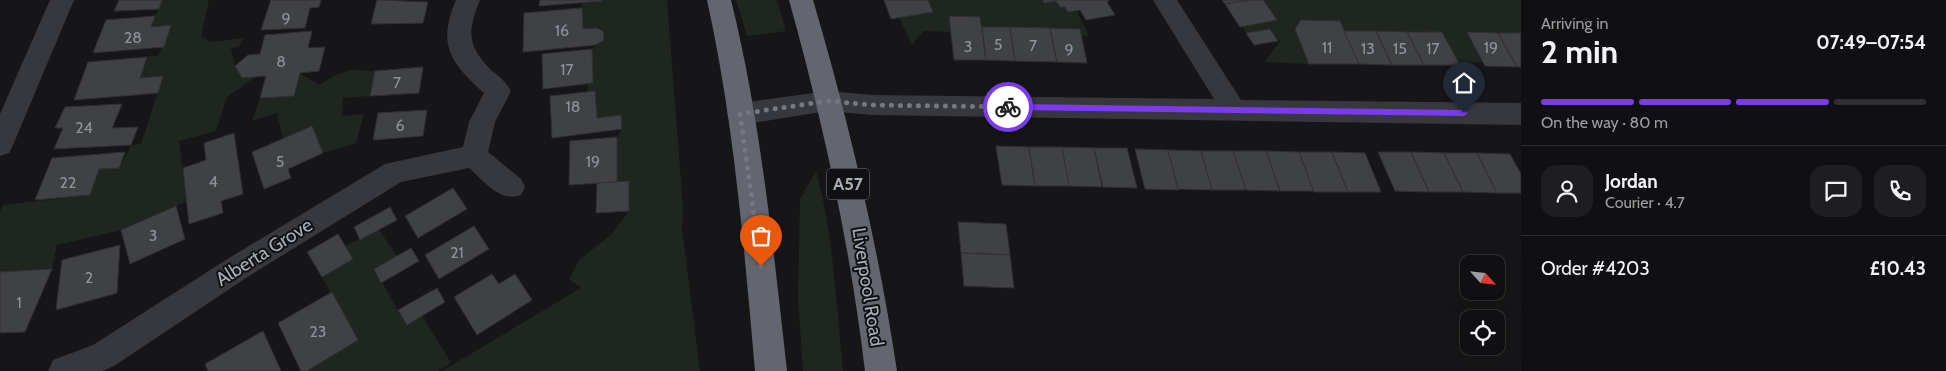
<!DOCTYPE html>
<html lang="en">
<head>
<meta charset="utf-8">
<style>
	body { margin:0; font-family:Cabin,sans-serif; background:#1e1e20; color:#f1f3f6; height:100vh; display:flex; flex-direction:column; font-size:19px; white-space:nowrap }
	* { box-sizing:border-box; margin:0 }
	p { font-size:16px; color:#9c9d9f }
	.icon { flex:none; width:28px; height:28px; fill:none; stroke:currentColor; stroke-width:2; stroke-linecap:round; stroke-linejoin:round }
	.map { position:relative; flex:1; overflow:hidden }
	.side { display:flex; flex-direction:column; background:#101012; width:425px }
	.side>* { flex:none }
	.needle { width:32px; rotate:117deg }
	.buttons { position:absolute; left:1460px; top:255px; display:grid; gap:10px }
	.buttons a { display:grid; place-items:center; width:45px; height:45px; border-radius:10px; background:#101012; box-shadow:0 5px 20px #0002,0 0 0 1px #303032; font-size:25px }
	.pin { position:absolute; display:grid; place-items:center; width:42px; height:42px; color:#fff; margin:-51px -21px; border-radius:50% 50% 50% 0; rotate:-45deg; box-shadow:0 0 5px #0007 }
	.pin .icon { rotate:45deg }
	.courier { position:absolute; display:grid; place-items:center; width:50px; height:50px; margin:-25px; border:4px solid #7c3aed; border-radius:50%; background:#fff; color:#222; box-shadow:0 1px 6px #0007 }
	.headline em { font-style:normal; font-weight:700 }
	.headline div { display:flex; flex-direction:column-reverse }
	.headline { display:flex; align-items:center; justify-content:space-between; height:85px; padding:0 20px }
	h1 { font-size:32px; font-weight:700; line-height:38px }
	.bar { display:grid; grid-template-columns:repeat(4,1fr); gap:8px 5px; align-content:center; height:60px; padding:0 20px }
	.bar i { height:6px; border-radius:4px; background:#303032 }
	.bar .active { background:#7c3aed }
	.bar p { grid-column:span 4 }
	.line { display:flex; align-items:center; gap:12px; padding:0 20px; border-top:1px solid #303032 }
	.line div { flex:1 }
	.round { display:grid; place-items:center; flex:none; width:52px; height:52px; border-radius:15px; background:#1e1e20 }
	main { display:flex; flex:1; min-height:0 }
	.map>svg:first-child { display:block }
	.green { fill:#1e261f }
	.building { fill:#404145; stroke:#303034 }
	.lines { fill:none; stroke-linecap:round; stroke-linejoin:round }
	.minor { fill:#37383d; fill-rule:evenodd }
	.highway { fill:#63666e; fill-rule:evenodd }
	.route { fill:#7c3aed }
	.done { stroke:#757880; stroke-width:5; stroke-dasharray:0 9 }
	.labels { text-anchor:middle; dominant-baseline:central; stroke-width:4; stroke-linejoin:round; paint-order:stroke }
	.number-label { font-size:16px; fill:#8e929b }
	.shield { fill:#111113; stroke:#7b7e86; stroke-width:1 }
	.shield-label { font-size:18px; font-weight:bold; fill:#a8adb8 }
	.street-label { font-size:19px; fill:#a8adb8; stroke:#111113 }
</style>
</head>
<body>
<main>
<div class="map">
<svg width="1521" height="371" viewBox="0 0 1521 371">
	<rect width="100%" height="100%" fill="#161618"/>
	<!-- green -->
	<g class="green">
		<path d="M162,0H209L201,37L211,42L244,38L239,47L231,48L235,66L242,78L255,77L227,97L216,131L179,141L187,201L121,230L57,245L52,269L0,272V211L3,205L90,195L99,169L119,168L131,145L141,144L163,76L140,78L141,57L158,56L171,26L151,27Z"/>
		<path d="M602,0H667L683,207L682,229L700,371H442L581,288L569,279L579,260L611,235L629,211V181L617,182V137L622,129L621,115L597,118L595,91L587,92L592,49L604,39L603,31L597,28L583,29L582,3Z"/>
		<path d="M736,0H777L786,31L747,36Z"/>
		<path d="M928,0H1043L1045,3L1056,1L1060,7H1065L1068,12L1077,11L1089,36H1081L1080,29L982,27L980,17L949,16L951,32L923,31L912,45L899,17Z"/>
		<path d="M1263,0H1521V33L1467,32L1483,62L1459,63L1442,32L1344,31L1340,21L1302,20L1295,29L1309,64L1264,62L1280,41L1270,29L1246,33L1242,26Z"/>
		<path d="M350,70L375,71L370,96L343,98L342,116L364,114L356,143L323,153L312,127L283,139L277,113L252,121L260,98L294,96L300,73L319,85L334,76Z"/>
		<path d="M816,171C834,236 836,305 843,371H803L798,299L800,199Z"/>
		<path d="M379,230L397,256L374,269L407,325L422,315L451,363L438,371H307L357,340L322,277L353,259L345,246Z"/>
	</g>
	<!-- building -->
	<g class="building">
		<path d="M119,0H162L159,9L114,11Z"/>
		<path d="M271,0H321L319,7L310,8L305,28L261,30Z"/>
		<path d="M377,0L428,2L423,23L371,24Z"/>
		<path d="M540,0H602V1L539,6Z"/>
		<path d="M884,0H928L933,12L891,19Z"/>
		<path d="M1043,0H1109L1107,2L1115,15L1086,20L1080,10L1068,12L1065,7H1060L1056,1L1044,3Z"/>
		<path d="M1222,0H1249L1225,4Z"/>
		<path d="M1249,0H1263L1277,20L1240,27L1225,4Z"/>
		<path d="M582,8L583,29L597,28L603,31L604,40L596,45L523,52L524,13Z"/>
		<path d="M155,16L151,27L171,25L164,47L93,53L106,20Z"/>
		<path d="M949,16L980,17L986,60H954Z"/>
		<path d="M1301,20L1340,21L1359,64H1309L1295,29Z"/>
		<path d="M982,27H1010L1015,61L986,60Z"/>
		<path d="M1010,27L1050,28L1057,62L1015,61Z"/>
		<path d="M1050,28L1080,29L1087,63L1057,62Z"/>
		<path d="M1270,29L1278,41L1254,45L1246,33Z"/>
		<path d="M312,31L308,48L325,47L319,71L300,73L294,96L260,98L266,76L242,78L235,66L248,55L260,54L265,35Z"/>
		<path d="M1344,31H1376L1392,65L1359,64Z"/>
		<path d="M1376,31L1407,32L1424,65H1392Z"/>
		<path d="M1407,32H1442L1460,65H1424Z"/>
		<path d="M1467,32L1498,33L1517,67L1485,66Z"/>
		<path d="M1498,33H1521V67H1517Z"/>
		<path d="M592,49L593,83L543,89L542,54Z"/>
		<path d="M147,57L140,78L163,76L158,93L74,100L88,62Z"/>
		<path d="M423,67L419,93L370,96L375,71Z"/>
		<path d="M595,91L597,118L621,115L622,129L552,138L550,96Z"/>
		<path d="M122,104L112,128L138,127L131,145L54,149L63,128H55L65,107Z"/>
		<path d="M427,110L423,136L373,140L378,113Z"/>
		<path d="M312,126L323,153L288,169L291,178L264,189L252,152Z"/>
		<path d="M234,133L243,194L221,201L223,213L189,224L183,168L206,160L204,143Z"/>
		<path d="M617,137V182L569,185L570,141Z"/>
		<path d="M996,146L1029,147L1035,186L1002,185Z"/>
		<path d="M1029,147H1062L1070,186H1035Z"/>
		<path d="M1062,147L1094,148L1102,187L1069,186Z"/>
		<path d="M1094,148H1127L1137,188L1103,187Z"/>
		<path d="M1135,149L1168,150L1179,190L1145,189Z"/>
		<path d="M1168,150L1201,151L1213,190L1178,189Z"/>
		<path d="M1201,151H1233L1246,190H1212Z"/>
		<path d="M1233,151H1266L1280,191L1246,190Z"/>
		<path d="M1266,151L1299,152L1314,191H1280Z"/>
		<path d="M125,152L119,168L99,169L90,195L35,200L52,158Z"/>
		<path d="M1299,152H1332L1348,192H1314Z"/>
		<path d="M1332,152L1365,153L1381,192H1348Z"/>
		<path d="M1378,152H1411L1429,192L1395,191Z"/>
		<path d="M1411,152L1444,153L1463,192H1429Z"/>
		<path d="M1444,153H1477L1497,193L1463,192Z"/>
		<path d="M1477,153L1510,154L1521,174V193H1497Z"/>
		<path d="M629,181V211L596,213L597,183Z"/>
		<path d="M453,188L467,209L418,238L405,216Z"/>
		<path d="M176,206L185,239L130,264L121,230Z"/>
		<path d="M390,207L397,220L360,240L354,227Z"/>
		<path d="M958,222L1006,224L1010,255L961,253Z"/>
		<path d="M474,226L489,249L439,279L425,255Z"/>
		<path d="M338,234L353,259L322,277L307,252Z"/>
		<path d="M120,245L117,293L56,310L62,260Z"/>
		<path d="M411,248L419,261L381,283L374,269Z"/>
		<path d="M961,253L1010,255L1014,288L964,286Z"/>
		<path d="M52,269L25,332L0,333V272Z"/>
		<path d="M492,274L499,284L515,274L532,300L477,335L454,297Z"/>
		<path d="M437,288L445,302L407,325L398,310Z"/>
		<path d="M332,292L358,340L307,371H301L278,323Z"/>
		<path d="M263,331L281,371H208L205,364Z"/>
	</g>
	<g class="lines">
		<!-- minor -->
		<g class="minor">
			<path d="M50,0H74L13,145L9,153L0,156V114Z"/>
			<path d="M456,0H480C467,32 467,46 492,71C500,77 506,82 511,91L495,122L488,152L521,179L525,187L521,195C500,203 484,181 469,168L401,182L249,276L114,366L103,371H48L53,360L93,345L229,258L385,164L463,147L469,122L484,93C450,62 437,45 456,0Z"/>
			<path d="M1153,0H1177L1241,100L1521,103V125L872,115L828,111L740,125L731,122L727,114L731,106L740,103L828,91L872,95L1214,99Z"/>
		</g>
		<!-- highway -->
		<g class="highway">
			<path d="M707,0H731C761,121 773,247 787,371H755C744,247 734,122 707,0Z"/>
			<path d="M789,0H813C849,122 878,245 897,371H865C850,245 823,122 789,0Z"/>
		</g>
	</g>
	<!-- route -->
	<path class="route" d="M1008,104L1464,110L1468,113L1464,116L1008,110L1004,107Z"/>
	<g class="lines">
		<!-- done -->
		<path class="done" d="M761,266L740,114L828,101L872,105L1008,107"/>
	</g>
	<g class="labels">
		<!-- number labels -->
		<g class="number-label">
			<text x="286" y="18">9</text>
			<text x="562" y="30">16</text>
			<text x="133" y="37">28</text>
			<text x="998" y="44">5</text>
			<text x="1033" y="45">7</text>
			<text x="968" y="46">3</text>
			<text x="1327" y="47">11</text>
			<text x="1491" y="47">19</text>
			<text x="1368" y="48">13</text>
			<text x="1400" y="48">15</text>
			<text x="1433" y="48">17</text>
			<text x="1069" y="49">9</text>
			<text x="281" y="61">8</text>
			<text x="567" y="69">17</text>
			<text x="397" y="82">7</text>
			<text x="573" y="106">18</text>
			<text x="400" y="125">6</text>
			<text x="84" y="127">24</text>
			<text x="280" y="161">5</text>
			<text x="593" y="161">19</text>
			<text x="213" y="181">4</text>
			<text x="68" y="182">22</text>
			<text x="153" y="235">3</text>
			<text x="457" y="252">21</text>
			<text x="89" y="277">2</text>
			<text x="19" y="302">1</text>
			<text x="318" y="331">23</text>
		</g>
		<!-- shield labels -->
		<rect class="shield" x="827" y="168.5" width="42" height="31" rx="4"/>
		<g class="shield-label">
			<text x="848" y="184">A57</text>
		</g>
		<!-- street labels -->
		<g class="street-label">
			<text transform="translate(264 252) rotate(-32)">Alberta Grove</text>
			<text transform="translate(868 287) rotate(81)">Liverpool Road</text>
		</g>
	</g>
</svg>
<div class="buttons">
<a><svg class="needle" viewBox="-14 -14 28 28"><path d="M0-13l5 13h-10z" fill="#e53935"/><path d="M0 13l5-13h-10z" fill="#9c9d9f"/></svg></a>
<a><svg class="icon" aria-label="locate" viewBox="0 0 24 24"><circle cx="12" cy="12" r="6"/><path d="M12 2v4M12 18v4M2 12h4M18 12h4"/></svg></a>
</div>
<div class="pin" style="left:761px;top:266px;background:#ea580c"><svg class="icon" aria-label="bag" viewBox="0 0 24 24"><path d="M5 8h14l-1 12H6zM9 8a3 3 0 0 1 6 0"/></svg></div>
<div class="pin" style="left:1464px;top:113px;background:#1f2937"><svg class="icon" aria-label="home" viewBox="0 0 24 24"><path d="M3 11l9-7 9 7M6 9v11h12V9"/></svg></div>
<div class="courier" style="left:1008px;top:107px"><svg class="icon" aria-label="bike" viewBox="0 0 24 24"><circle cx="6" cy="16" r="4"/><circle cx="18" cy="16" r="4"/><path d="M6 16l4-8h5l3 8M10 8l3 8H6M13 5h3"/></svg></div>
</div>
<section class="side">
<div class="headline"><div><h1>2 min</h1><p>Arriving in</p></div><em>07:49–07:54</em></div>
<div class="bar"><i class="active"></i><i class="active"></i><i class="active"></i><i></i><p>On the way · 80 m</p></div>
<div class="line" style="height:90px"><a class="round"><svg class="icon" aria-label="person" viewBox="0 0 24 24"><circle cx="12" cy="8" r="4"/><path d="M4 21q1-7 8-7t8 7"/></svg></a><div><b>Jordan</b><p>Courier · 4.7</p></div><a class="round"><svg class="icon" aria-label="chat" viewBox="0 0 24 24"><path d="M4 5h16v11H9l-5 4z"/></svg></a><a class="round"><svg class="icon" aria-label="phone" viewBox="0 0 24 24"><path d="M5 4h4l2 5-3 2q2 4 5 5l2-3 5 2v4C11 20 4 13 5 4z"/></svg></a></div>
<div class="line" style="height:65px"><div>Order #4203</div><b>£10.43</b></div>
</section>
</main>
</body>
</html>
